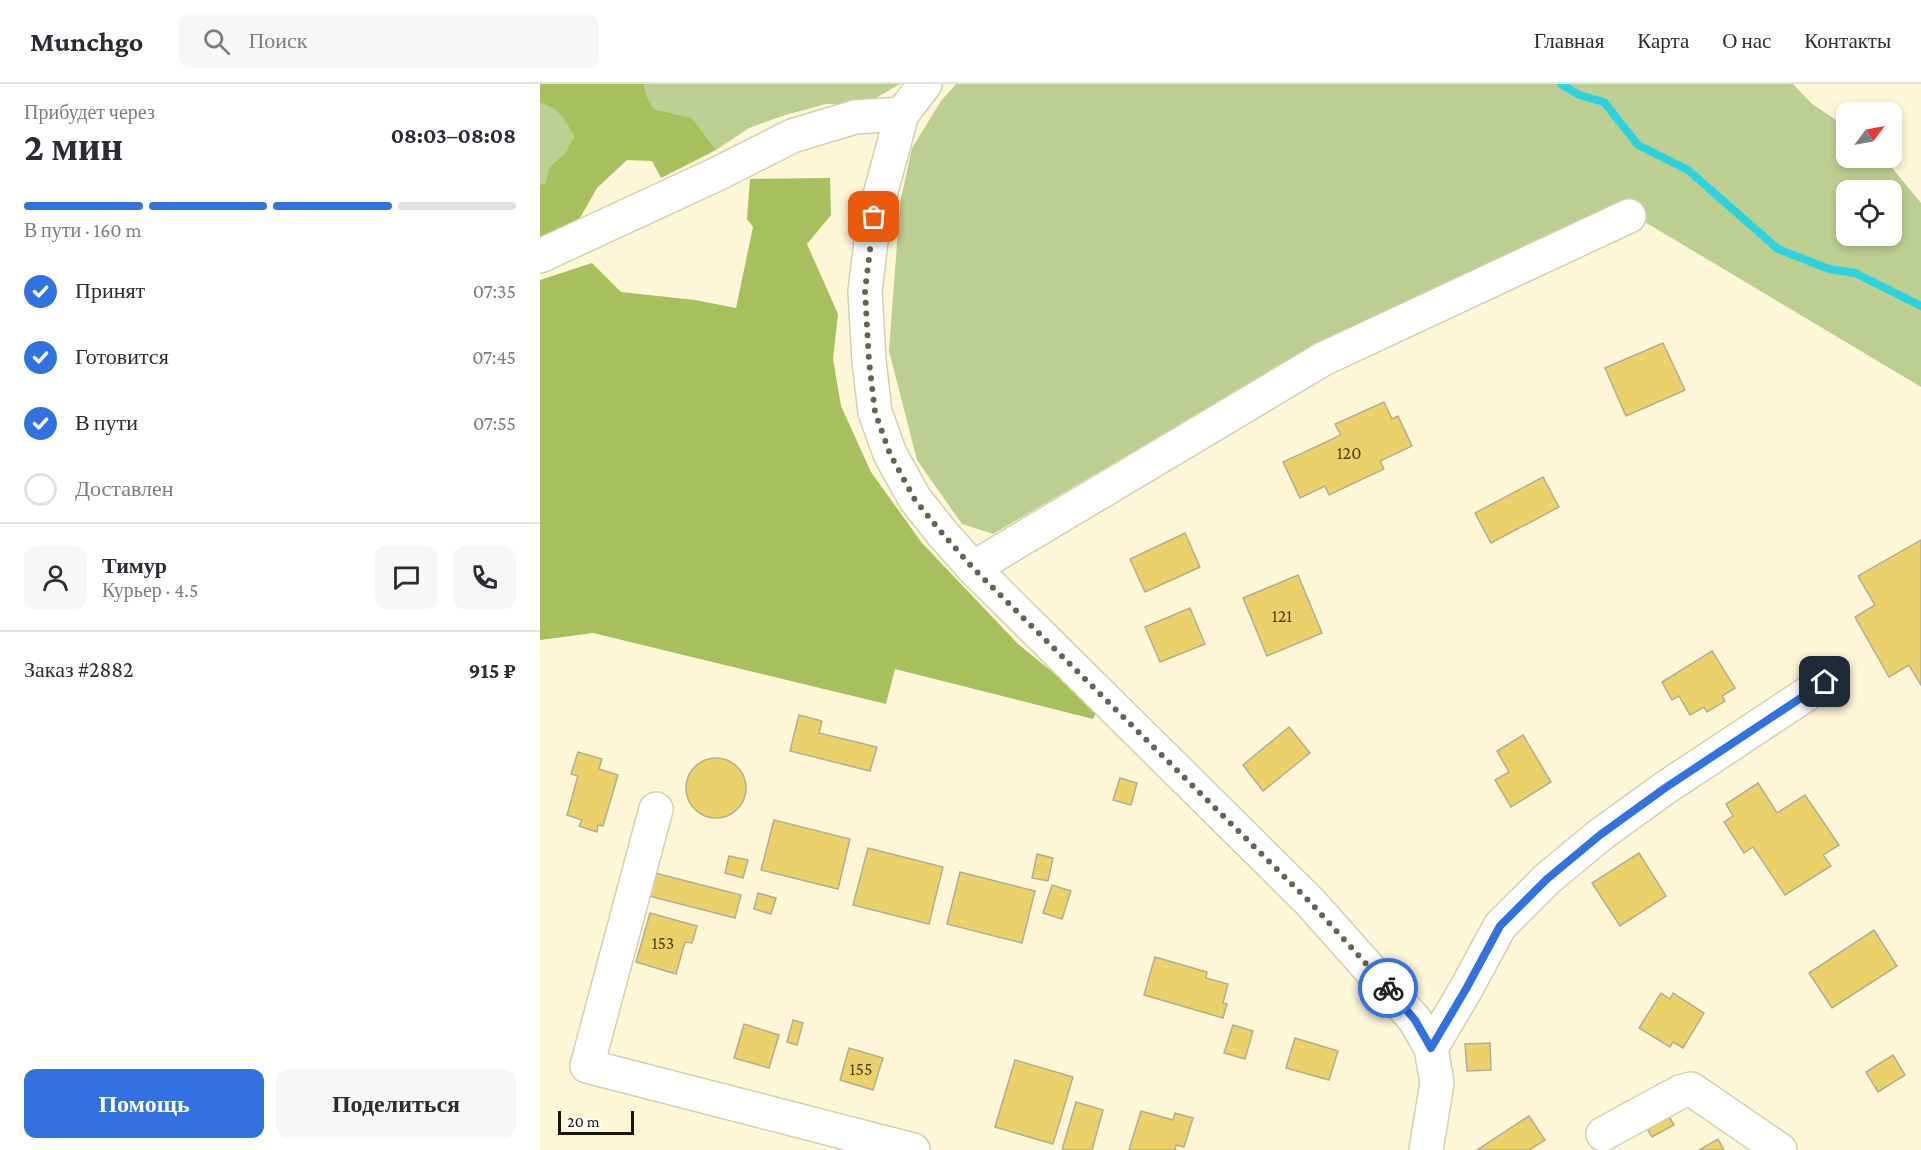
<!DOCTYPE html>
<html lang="ru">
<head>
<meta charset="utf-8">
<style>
	body { margin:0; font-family:"Crimson Pro",serif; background:#f7f7f7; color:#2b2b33; height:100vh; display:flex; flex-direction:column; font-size:22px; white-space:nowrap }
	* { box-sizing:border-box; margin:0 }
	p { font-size:20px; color:#7c7c81 }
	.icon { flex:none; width:33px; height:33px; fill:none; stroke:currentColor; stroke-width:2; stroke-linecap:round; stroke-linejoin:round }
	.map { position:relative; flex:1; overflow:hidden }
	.sheet { display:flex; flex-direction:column; background:#fff; width:540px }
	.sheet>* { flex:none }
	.needle { width:39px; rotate:58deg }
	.buttons { position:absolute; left:1296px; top:18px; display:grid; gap:12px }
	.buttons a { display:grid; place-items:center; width:66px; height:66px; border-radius:12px; background:#fff; box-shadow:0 3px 9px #0003; font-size:30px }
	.scale { position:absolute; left:18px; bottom:15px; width:76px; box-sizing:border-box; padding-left:6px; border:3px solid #171409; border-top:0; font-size:16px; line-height:21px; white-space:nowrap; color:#171409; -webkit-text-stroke:4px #fff; paint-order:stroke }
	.pin { position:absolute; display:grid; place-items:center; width:51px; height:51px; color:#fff; margin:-26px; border-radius:12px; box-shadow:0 3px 9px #0006 }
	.courier { position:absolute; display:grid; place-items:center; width:60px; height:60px; margin:-30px; border:4px solid #3272e0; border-radius:50%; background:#fff; color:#222; box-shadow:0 2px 8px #0007 }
	.head em { font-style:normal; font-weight:700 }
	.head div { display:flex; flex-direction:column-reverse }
	.head { display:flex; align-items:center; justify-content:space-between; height:102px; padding:0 24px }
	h1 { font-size:39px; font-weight:700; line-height:45px }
	.bar { display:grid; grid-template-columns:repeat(4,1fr); gap:9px 6px; align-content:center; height:72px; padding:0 24px }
	.bar i { height:8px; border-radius:4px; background:#e1e1e2 }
	.bar .selected { background:#3272e0 }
	.bar p { grid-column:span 4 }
	.line { display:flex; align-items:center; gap:15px; padding:0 24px; border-top:2px solid #e1e1e2 }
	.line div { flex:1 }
	.round { display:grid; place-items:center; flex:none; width:63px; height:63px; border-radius:12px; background:#f7f7f7 }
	ol { padding:0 24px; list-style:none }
	li { display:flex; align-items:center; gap:18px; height:66px }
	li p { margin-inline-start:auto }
	li .icon { padding:6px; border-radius:50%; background:#3272e0; color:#fff; stroke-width:4 }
	li:last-child { color:#7c7c81 }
	li i { width:33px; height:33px; border:3px solid #e1e1e2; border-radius:50% }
	.action { display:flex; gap:12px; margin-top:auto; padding:12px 24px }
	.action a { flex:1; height:69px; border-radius:12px; background:#3272e0; color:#fff; font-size:24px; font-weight:700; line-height:69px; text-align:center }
	.action a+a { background:#f7f7f7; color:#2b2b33 }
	header { display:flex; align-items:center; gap:36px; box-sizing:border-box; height:84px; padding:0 30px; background:#fff; border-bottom:2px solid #e1e1e2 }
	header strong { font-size:28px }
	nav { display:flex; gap:33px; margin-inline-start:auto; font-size:21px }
	.search { width:420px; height:54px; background:#f7f7f7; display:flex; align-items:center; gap:15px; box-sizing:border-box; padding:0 21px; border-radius:12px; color:#7c7c81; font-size:22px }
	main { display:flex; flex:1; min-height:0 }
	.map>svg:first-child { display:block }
	.green { fill:#bdce91; fill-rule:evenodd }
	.forest { fill:#a7bf5d }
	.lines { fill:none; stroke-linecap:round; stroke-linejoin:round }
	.stream { stroke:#2cd3de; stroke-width:8 }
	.building { fill:#ead169; stroke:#b4ad8f; stroke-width:1.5 }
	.minor-casing { stroke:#d5ceb0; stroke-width:36 }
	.minor { stroke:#fff; stroke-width:33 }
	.done { stroke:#686351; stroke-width:6; stroke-dasharray:0 10.8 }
	.route { stroke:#3272e0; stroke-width:8 }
	.labels { text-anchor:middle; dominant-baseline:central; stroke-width:4.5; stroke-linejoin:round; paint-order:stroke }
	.number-label { font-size:18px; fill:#4c4321 }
</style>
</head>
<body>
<header>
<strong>Munchgo</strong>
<div class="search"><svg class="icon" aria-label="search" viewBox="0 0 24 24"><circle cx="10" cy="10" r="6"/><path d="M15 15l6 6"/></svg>Поиск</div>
<nav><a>Главная</a><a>Карта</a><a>О нас</a><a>Контакты</a></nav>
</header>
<main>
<section class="sheet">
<div class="head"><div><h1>2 мин</h1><p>Прибудет через</p></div><em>08:03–08:08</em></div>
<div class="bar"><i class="selected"></i><i class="selected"></i><i class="selected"></i><i></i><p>В пути · 160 m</p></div>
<ol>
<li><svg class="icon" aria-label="check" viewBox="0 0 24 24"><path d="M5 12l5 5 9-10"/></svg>Принят<p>07:35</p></li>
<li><svg class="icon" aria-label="check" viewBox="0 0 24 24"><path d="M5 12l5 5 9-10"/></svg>Готовится<p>07:45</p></li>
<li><svg class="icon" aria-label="check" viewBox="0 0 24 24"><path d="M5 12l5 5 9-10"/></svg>В пути<p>07:55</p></li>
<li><i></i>Доставлен</li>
</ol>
<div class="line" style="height:108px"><a class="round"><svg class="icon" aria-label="person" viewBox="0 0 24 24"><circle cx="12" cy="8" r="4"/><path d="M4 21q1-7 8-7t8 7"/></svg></a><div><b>Тимур</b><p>Курьер · 4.5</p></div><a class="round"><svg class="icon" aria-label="chat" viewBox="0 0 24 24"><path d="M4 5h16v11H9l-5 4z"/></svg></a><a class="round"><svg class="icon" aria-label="phone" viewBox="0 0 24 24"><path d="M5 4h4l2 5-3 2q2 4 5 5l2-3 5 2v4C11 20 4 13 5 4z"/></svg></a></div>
<div class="line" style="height:78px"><div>Заказ #2882</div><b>915 ₽</b></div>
<div class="action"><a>Помощь</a><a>Поделиться</a></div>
</section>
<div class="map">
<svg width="1381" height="1066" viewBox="0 0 1381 1066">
	<rect width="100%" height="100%" fill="#fdf6d7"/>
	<!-- green -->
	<g class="green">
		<path d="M104,0H360L324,21L286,20L245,31L209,44L176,66L152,34L114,25L107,13Z"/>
		<path d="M416,0H1253L1271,19L1306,43V74H1344L1381,119V303L1078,122L777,260L453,450L422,440L377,376L349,267L360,119L372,64L401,17ZM1306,106H1352V152H1306Z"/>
		<path d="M0,19C20,23 25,36 34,53L25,69L10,82L5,101H0Z"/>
	</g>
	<!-- forest -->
	<g class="forest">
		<path d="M0,0H104L107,13L114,25L152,34L176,66L121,94L112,77L87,76L57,104L37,139L0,161V101L5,100L10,82L25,69L34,53C25,36 20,24 0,19Z"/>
		<path d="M290,94L291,131L267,160L298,230L293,275L301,322L331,388L382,459L478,560L558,625L553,635L355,585L346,620L53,549L0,556V196L52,179L81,208L155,216L196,224L213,143L207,135L210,95Z"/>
	</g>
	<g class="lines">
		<!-- stream -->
		<path class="stream" d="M1021,0L1039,11L1064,18L1098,61L1148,86L1238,165L1289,185L1315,189L1381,222"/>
	</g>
	<!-- building -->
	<g class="building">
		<path d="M1123,259L1145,306L1086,332L1065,284Z"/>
		<path d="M844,318L852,335L858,332L872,362L840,377L844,385L789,411L785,402L760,414L743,378L801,351L795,340Z"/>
		<path d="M1003,393L1019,423L951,459L935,429Z"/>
		<path d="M645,449L660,483L605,508L590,475Z"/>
		<path d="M1381,456V601L1369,581L1349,593L1315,533L1335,521L1318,492Z"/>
		<path d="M758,491L782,549L727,572L703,514Z"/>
		<path d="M650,524L665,560L620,578L605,543Z"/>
		<path d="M1172,567L1195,604L1182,612L1185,617L1167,628L1164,623L1150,631L1139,612L1132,616L1122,598Z"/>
		<path d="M259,631L282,637L279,649L337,663L330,687L250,667Z"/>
		<path d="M749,643L770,669L723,707L703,681Z"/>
		<path d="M983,651L1011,698L971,723L955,696L969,688L957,667Z"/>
		<path d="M38,668L62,675L59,685L78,691L63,742L58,741L57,748L39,742L42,736L27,731L38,692L31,690Z"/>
		<circle cx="176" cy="704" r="30"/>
		<path d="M580,694L597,699L591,721L573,716Z"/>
		<path d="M1218,699L1237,729L1265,711L1299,761L1283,771L1291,782L1245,811L1213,763L1204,769L1184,738L1193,732L1186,720Z"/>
		<path d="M234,736L310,755L298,805L221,786Z"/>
		<path d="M328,764L403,783L389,840L313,821Z"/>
		<path d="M1099,769L1126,812L1080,842L1052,799Z"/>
		<path d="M497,770L513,774L508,797L492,794Z"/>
		<path d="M189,772L208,776L203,794L185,789Z"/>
		<path d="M420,788L495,807L482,859L407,840Z"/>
		<path d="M115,789L201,811L195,834L109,812Z"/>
		<path d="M512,801L531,807L522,835L503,829Z"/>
		<path d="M218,809L236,814L231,830L214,825Z"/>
		<path d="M110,829L157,842L152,859L145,858L136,890L96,878Z"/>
		<path d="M1334,846L1357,882L1292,924L1269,889Z"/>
		<path d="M615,873L667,888L666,894L688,900L683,919L687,920L683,934L604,911Z"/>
		<path d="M1121,909L1130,915L1133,909L1164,929L1143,964L1133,958L1130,963L1099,944Z"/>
		<path d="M253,936L263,939L257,961L247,958Z"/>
		<path d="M204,940L239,951L229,984L194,974Z"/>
		<path d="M693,941L713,947L705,975L684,969Z"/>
		<path d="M755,954L798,967L789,996L746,984Z"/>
		<path d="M950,959L951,986L927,987L925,960Z"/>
		<path d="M309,964L343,974L333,1006L300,996Z"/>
		<path d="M1353,971L1365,991L1338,1008L1326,988Z"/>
		<path d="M475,976L533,993L513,1060L455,1043Z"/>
		<path d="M536,1018L563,1026L552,1066H522Z"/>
		<path d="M601,1027L633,1036L635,1029L653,1034L644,1063L636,1061L635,1066H589Z"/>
		<path d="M1127,1029L1134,1041L1112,1053L1105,1041Z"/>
		<path d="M989,1032L1005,1056L989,1066H937Z"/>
		<path d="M1178,1055L1184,1066H1159Z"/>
	</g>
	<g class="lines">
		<!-- minor casing -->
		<g class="minor-casing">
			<g id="minor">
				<path d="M385,0L362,30L334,133L325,207L329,277L335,328L350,370L375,415L402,449L433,484L770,818L875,936L891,964L897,999L886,1066"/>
				<path d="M0,172L177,90L252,52L315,33L362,30"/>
				<path d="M433,484L783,275L1089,132"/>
				<path d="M116,725L47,982L373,1066"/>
				<path d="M891,964L926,905L960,842L1007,795L1060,751L1125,704L1285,598"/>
				<path d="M1063,1050L1140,1008L1151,1005L1240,1066"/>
			</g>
		</g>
		<!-- minor -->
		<use href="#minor" class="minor"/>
	</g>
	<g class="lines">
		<!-- done -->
		<path class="done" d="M334,133L325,207L329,277L335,328L350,370L375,416L402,449L433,484L770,818L848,904"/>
		<!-- route -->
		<path class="route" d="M848,904L875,936L891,964L926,905L960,842L1007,795L1060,751L1125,704L1285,598"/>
	</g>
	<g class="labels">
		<!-- number labels -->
		<g class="number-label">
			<text x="809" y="369">120</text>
			<text x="742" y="532">121</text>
			<text x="123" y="859">153</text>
			<text x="321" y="985">155</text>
		</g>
	</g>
</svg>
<div class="buttons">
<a><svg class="needle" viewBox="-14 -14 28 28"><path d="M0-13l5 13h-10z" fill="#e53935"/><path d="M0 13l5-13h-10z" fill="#7c7c81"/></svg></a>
<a><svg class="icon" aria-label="locate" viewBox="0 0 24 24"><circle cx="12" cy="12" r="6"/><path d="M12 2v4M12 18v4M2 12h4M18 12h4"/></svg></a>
</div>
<div class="scale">20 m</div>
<div class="pin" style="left:334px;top:133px;background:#ea580c"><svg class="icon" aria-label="bag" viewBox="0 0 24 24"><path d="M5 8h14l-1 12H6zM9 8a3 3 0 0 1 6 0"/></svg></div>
<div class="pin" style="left:1285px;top:598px;background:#1f2937"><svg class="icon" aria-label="home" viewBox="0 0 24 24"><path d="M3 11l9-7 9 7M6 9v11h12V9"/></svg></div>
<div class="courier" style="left:848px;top:904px"><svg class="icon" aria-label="bike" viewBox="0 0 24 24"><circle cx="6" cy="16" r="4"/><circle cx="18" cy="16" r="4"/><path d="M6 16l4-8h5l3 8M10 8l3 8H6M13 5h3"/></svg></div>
</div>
</main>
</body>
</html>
